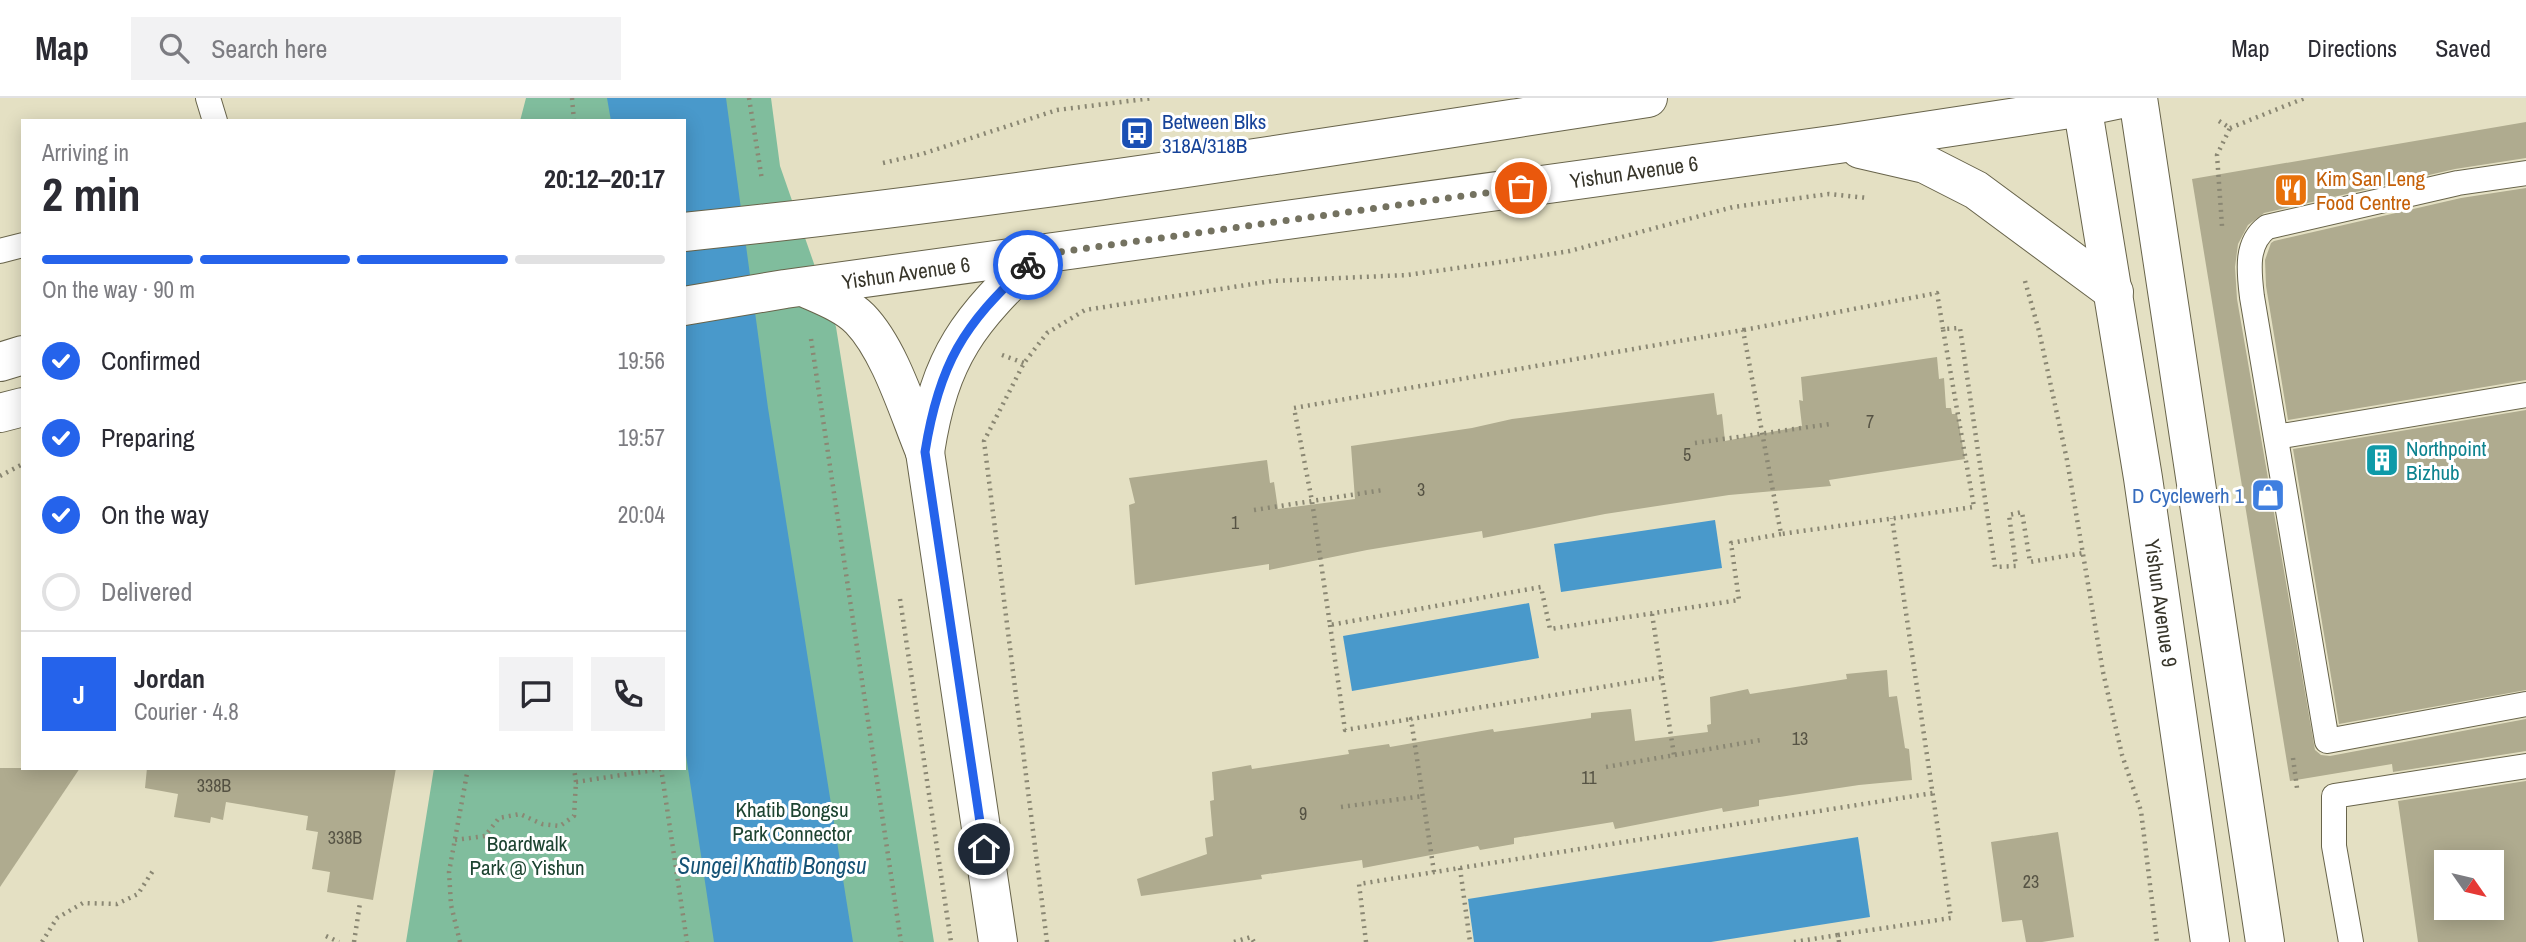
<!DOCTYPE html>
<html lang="en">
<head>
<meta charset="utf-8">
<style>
	body { margin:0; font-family:"Archivo Narrow",sans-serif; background:#f2f2f3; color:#2b2b33; height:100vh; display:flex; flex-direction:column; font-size:26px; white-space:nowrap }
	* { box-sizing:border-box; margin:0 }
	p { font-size:23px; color:#7c7c81 }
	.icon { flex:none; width:38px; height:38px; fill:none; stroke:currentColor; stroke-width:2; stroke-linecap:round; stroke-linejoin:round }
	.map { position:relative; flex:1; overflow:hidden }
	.side { position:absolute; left:21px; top:21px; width:665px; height:651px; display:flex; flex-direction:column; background:#fff; border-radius:0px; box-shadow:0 4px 18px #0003 }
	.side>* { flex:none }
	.needle { width:46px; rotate:124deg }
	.fabs { position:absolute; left:2434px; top:752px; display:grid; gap:14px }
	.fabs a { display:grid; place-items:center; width:70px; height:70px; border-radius:0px; background:#fff; box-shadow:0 4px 18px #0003; font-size:35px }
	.pin { position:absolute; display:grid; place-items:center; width:60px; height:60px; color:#fff; margin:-30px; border:4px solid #fff; border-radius:50%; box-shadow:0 2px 7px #0007 }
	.courier { position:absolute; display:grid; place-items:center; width:70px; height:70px; margin:-35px; border:5px solid #2563eb; border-radius:50%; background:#fff; color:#222; box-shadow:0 2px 9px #0007 }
	.summary em { font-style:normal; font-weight:800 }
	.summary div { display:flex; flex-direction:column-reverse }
	.summary { display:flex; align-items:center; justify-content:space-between; height:119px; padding:0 21px }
	h1 { font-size:46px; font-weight:800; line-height:52px }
	.bar { display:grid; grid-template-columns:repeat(4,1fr); gap:10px 7px; align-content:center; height:84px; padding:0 21px }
	.bar i { height:9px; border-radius:5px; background:#e1e1e2 }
	.bar .active { background:#2563eb }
	.bar p { grid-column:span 4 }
	.line { display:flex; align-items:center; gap:18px; padding:0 21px; border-top:2px solid #e1e1e2 }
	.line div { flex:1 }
	.round { display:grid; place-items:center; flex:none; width:74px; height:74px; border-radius:0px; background:#f2f2f3 }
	ol { padding:0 21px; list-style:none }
	li { display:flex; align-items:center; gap:21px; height:77px }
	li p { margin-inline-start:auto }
	li .icon { padding:7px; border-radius:50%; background:#2563eb; color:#fff; stroke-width:4 }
	li:last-child { color:#7c7c81 }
	li i { width:38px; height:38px; border:4px solid #e1e1e2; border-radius:50% }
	header { display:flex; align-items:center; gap:42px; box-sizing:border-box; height:98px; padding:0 35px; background:#fff; border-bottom:2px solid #e1e1e2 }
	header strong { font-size:33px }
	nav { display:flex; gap:38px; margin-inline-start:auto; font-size:24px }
	.search { width:490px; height:63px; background:#f2f2f3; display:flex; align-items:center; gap:18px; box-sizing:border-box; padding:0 24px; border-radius:0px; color:#7c7c81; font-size:26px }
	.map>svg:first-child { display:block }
	.green { fill:#80bd9d }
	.water { fill:#4999cb }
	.building { fill:#afab8f; fill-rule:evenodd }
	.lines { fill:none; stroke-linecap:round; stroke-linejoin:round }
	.lane-casing { stroke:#68644b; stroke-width:26 }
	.street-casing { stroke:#68644b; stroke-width:40 }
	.secondary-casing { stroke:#68644b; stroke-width:40 }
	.path { stroke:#8a8773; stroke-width:4.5; stroke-dasharray:2 5; stroke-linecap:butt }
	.lane { stroke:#fff; stroke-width:24 }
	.street { stroke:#fff; stroke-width:38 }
	.secondary { stroke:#fff; stroke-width:38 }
	.done { stroke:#747260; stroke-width:7; stroke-dasharray:0 12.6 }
	.route { stroke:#2563eb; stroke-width:9 }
	.labels { text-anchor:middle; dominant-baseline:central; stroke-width:6; stroke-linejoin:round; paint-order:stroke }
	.number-label { font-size:18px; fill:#565344 }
	.transit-label { font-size:21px; fill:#164399; stroke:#fff; text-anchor:start }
	.street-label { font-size:21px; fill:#38362b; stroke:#fff }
	.food-label { font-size:21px; fill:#c56008; stroke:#fff; text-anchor:start }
	.culture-label { font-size:21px; fill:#0d838f; stroke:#fff; text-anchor:start }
	.shop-label { font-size:21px; fill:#366cbe; stroke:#fff; text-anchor:end }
	.park-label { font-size:21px; fill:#1d4431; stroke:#fff }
	.water-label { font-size:23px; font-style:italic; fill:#155275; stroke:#fff }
</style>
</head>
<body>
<header>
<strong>Map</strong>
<div class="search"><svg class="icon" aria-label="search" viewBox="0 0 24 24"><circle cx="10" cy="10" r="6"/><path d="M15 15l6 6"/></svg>Search here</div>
<nav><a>Map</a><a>Directions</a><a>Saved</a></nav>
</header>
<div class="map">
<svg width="2526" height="844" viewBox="0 0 2526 844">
	<rect width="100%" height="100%" fill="#e4e0c3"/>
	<!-- green -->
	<path class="green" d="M526,0H771L780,68L836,229L934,844H406L434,670H684V23H520Z"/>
	<!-- water -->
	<g class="water">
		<path d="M607,0H726L768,310L853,844H714L684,644V23H611Z"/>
		<path d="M1715,422L1722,470L1561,494L1554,446Z"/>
		<path d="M1529,505L1539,560L1352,593L1343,538Z"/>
		<path d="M1858,739L1870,819L1711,844H1474L1468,801Z"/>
	</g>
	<!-- building -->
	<g class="building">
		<path d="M2526,24V60L2455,71L2264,115L2248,127L2238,146L2235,169L2237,201L2315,652L2321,657L2330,658L2526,621V653L2393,674L2392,666L2290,683L2192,81Z"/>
		<path d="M2526,90V282L2288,322L2266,188L2265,162L2271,145L2274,143L2461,100Z"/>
		<path d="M1937,259L1939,281L1944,280L1946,310H1951L1952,316H1957L1965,361L1829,382L1831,388L1729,397L1605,416L1483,440L1482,433L1367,452L1269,472V466L1135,487L1129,407L1135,405L1129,380L1267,362L1270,385L1274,384L1278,411L1355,401L1351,348L1472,330L1512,321L1714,295L1717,317L1722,316L1725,343L1802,328L1799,302L1803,303L1801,279Z"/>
		<path d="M2526,312V592L2339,626L2293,351Z"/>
		<path d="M1887,572L1889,599L1897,598L1905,650L1909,651L1912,682L1859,687L1759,702V708L1723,714L1722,710L1615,731L1613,724L1514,740V746L1480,752L1478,748L1363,770L1362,762L1261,777L1262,781L1141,798L1137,781L1207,756L1205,740L1213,738L1210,703L1214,702L1212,674L1251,667L1252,671L1349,656L1348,652L1389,646L1390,649L1493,631L1494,634L1591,620V615L1631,611L1635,643L1708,634L1707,627L1711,626L1710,599L1748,591L1750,596L1847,581L1846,576Z"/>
		<path d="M0,670H80L0,789Z"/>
		<path d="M147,670H396L373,802L327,794L330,774L312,771L318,734L306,732L308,718L226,704L223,722L211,719L210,725L174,719L178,696L145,690Z"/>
		<path d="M2526,683V844H2418L2398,703ZM2446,765H2492V810H2446Z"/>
		<path d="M2058,734L2074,839L2042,844H2026L2022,822L2002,824L1991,744Z"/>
	</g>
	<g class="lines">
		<!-- lane casing -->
		<g class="lane-casing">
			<g id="lane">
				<path d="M208,0L215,23"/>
				<path d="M2526,75L2458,85L2267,129C2245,145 2249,174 2252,199L2327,643L2526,606"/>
				<path d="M0,153L23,147"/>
				<path d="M2276,339L2526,297"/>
				<path d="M2351,844L2334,748V698L2526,668"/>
			</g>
		</g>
		<!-- street casing -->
		<g class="street-casing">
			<path id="street" d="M925,354L998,844"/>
		</g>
		<!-- secondary casing -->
		<g class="secondary-casing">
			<g id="secondary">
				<path d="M2081,0L2143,380L2210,844"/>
				<path d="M2138,0L2265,844"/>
				<path d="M1860,51L1925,66L1976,92L2114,194"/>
				<path d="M684,134C1007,101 1327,49 1648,0"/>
				<path d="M803,189C823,198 845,206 860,221C890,252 908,313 925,354"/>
				<path d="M684,208L785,191L1839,46L2083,9L2126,0"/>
				<path d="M0,264L23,257"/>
				<path d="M0,315L23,309"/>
				<path d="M925,354C940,257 969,222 1038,157"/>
			</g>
		</g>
		<!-- path -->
		<g class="path">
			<path d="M572,0L574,23"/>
			<path d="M749,0L762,82"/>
			<path d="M2219,23L2230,30L2217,57L2222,128"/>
			<path d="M2230,30L2305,0"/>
			<path d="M883,65L922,56L1057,12L1153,0"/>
			<path d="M2025,183L2039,233L2067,362L2103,574L2122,657L2141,713L2157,844"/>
			<path d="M1744,232L1937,195L1943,231"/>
			<path d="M811,241L901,844"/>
			<path d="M1002,257L1024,265"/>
			<path d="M1695,345L1830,326"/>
			<path d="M0,378L23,366"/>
			<path d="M1254,412L1383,392"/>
			<path d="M1781,436L1731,445L1739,502L1550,531L1541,489L1330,527L1312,403L1294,310L1743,232L1781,436L1974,409L1943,231L1960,230L1995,469L2016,468L2009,417L2022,414L2030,464L2083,455"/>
			<path d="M900,501L951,844"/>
			<path d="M1652,516L1674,657"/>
			<path d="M1330,527L1345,632L1411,621"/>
			<path d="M2293,660L2297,690"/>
			<path d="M1606,669L1761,642"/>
			<path d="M661,670L687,844"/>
			<path d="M576,684L661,671"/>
			<path d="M1341,709L1423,698"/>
			<path d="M455,742L485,738L499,720L520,716L542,726L560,728L574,718L576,684L574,670"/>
			<path d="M1460,770L1470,844"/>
			<path d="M1434,774L1411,621L1662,579"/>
			<path d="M326,838L339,844"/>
			<path d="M42,844L57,820L83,805L117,806L138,796L154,771"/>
			<path d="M354,844L360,805"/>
			<path d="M460,844L451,807L449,774L468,670"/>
			<path d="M1047,844L984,343L1024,265L1047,235L1085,212L1272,183L1407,177L1501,164L1570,153L1733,109L1829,96L1868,100"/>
			<path d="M1234,844L1251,839L1254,844"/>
			<path d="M1366,844L1359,786L1933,695"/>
			<path d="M1794,844L1838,837"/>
			<path d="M1839,844L1838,837L1951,820L1892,420"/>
		</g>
		<!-- lane -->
		<use href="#lane" class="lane"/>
		<!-- street -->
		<use href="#street" class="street"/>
		<!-- secondary -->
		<use href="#secondary" class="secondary"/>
	</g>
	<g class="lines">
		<!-- done -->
		<path class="done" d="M1028,167L1038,157L1521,90"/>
		<!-- route -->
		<path class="route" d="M984,751L925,354C939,266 963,227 1028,167"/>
	</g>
	<!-- icons -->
	<defs>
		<g id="bus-square" transform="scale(1.75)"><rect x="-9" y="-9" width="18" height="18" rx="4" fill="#1a4fb4" stroke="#fff"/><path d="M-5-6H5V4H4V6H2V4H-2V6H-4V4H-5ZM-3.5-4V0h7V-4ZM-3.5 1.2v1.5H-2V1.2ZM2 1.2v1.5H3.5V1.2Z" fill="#fff"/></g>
		<g id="restaurant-square" transform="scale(1.75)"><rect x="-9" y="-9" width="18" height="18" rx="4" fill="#e8710a" stroke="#fff"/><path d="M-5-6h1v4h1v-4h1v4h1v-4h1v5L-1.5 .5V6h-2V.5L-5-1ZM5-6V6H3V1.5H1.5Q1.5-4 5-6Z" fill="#fff"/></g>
		<g id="building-square" transform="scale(1.75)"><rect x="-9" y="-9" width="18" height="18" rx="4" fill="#0f9aa8" stroke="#fff"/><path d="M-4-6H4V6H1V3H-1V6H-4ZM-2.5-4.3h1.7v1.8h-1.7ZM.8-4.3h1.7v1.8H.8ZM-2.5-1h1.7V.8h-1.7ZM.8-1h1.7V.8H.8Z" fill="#fff"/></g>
		<g id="shop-square" transform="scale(1.75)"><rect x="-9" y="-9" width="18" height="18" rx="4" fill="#3f7fe0" stroke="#fff"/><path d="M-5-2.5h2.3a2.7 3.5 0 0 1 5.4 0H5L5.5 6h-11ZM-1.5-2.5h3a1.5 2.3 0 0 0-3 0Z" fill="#fff"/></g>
	</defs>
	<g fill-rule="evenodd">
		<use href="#bus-square" x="1137" y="35"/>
		<use href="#restaurant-square" x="2291" y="92"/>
		<use href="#building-square" x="2382" y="362"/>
		<use href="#shop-square" x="2268" y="397"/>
	</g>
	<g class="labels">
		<!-- number labels -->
		<g class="number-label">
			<text x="1870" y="323">7</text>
			<text x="1687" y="356">5</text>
			<text x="1421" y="391">3</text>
			<text x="1235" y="424">1</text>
			<text x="1800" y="640">13</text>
			<text x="1589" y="679">11</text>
			<text x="214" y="687">338B</text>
			<text x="1303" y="715">9</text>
			<text x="345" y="739">338B</text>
			<text x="2031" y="783">23</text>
		</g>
		<!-- transit labels -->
		<g class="transit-label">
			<text x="1162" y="23">Between Blks<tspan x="1162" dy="24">318A/318B</tspan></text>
		</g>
		<!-- street labels -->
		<g class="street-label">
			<text transform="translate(1634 74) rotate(-8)">Yishun Avenue 6</text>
			<text transform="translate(906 175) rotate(-8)">Yishun Avenue 6</text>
			<text transform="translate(2161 505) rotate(82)">Yishun Avenue 9</text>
		</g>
		<!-- food labels -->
		<g class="food-label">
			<text x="2316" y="80">Kim San Leng<tspan x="2316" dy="24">Food Centre</tspan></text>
		</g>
		<!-- culture labels -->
		<g class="culture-label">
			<text x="2406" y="350">Northpoint<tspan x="2406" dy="24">Bizhub</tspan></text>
		</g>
		<!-- shop labels -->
		<g class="shop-label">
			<text x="2244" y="397">D Cyclewerh 1</text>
		</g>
		<!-- park labels -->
		<g class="park-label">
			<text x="792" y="711">Khatib Bongsu<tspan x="792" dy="24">Park Connector</tspan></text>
			<text x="527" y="745">Boardwalk<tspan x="527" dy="24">Park @ Yishun</tspan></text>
		</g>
		<!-- water labels -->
		<g class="water-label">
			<text x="772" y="767">Sungei Khatib Bongsu</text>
		</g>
	</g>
</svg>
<div class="fabs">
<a><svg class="needle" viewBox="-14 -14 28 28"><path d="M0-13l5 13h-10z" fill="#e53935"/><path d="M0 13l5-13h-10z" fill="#7c7c81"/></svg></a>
</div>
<div class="pin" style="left:1521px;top:90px;background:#ea580c"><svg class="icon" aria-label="bag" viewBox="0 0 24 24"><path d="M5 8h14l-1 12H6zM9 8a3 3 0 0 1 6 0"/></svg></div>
<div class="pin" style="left:984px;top:751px;background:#1f2937"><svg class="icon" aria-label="home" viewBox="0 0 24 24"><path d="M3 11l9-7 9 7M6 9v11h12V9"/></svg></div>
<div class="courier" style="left:1028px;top:167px"><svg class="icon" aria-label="bike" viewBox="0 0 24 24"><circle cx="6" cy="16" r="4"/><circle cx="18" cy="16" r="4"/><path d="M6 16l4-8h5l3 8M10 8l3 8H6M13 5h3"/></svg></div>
<section class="side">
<div class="summary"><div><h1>2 min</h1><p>Arriving in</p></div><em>20:12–20:17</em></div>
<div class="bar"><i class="active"></i><i class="active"></i><i class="active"></i><i></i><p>On the way · 90 m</p></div>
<ol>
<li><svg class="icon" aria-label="check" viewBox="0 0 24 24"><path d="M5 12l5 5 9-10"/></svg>Confirmed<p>19:56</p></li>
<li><svg class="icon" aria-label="check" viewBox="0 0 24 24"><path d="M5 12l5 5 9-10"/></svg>Preparing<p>19:57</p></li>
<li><svg class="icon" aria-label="check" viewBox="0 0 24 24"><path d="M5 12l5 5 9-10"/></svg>On the way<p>20:04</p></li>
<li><i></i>Delivered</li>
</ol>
<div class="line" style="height:126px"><b class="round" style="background:#2563eb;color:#fff">J</b><div><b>Jordan</b><p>Courier · 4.8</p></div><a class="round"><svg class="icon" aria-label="chat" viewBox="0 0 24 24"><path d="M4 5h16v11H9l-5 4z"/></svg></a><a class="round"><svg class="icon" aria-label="phone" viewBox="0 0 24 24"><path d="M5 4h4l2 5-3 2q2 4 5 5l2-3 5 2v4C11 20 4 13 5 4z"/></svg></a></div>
</section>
</div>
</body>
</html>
